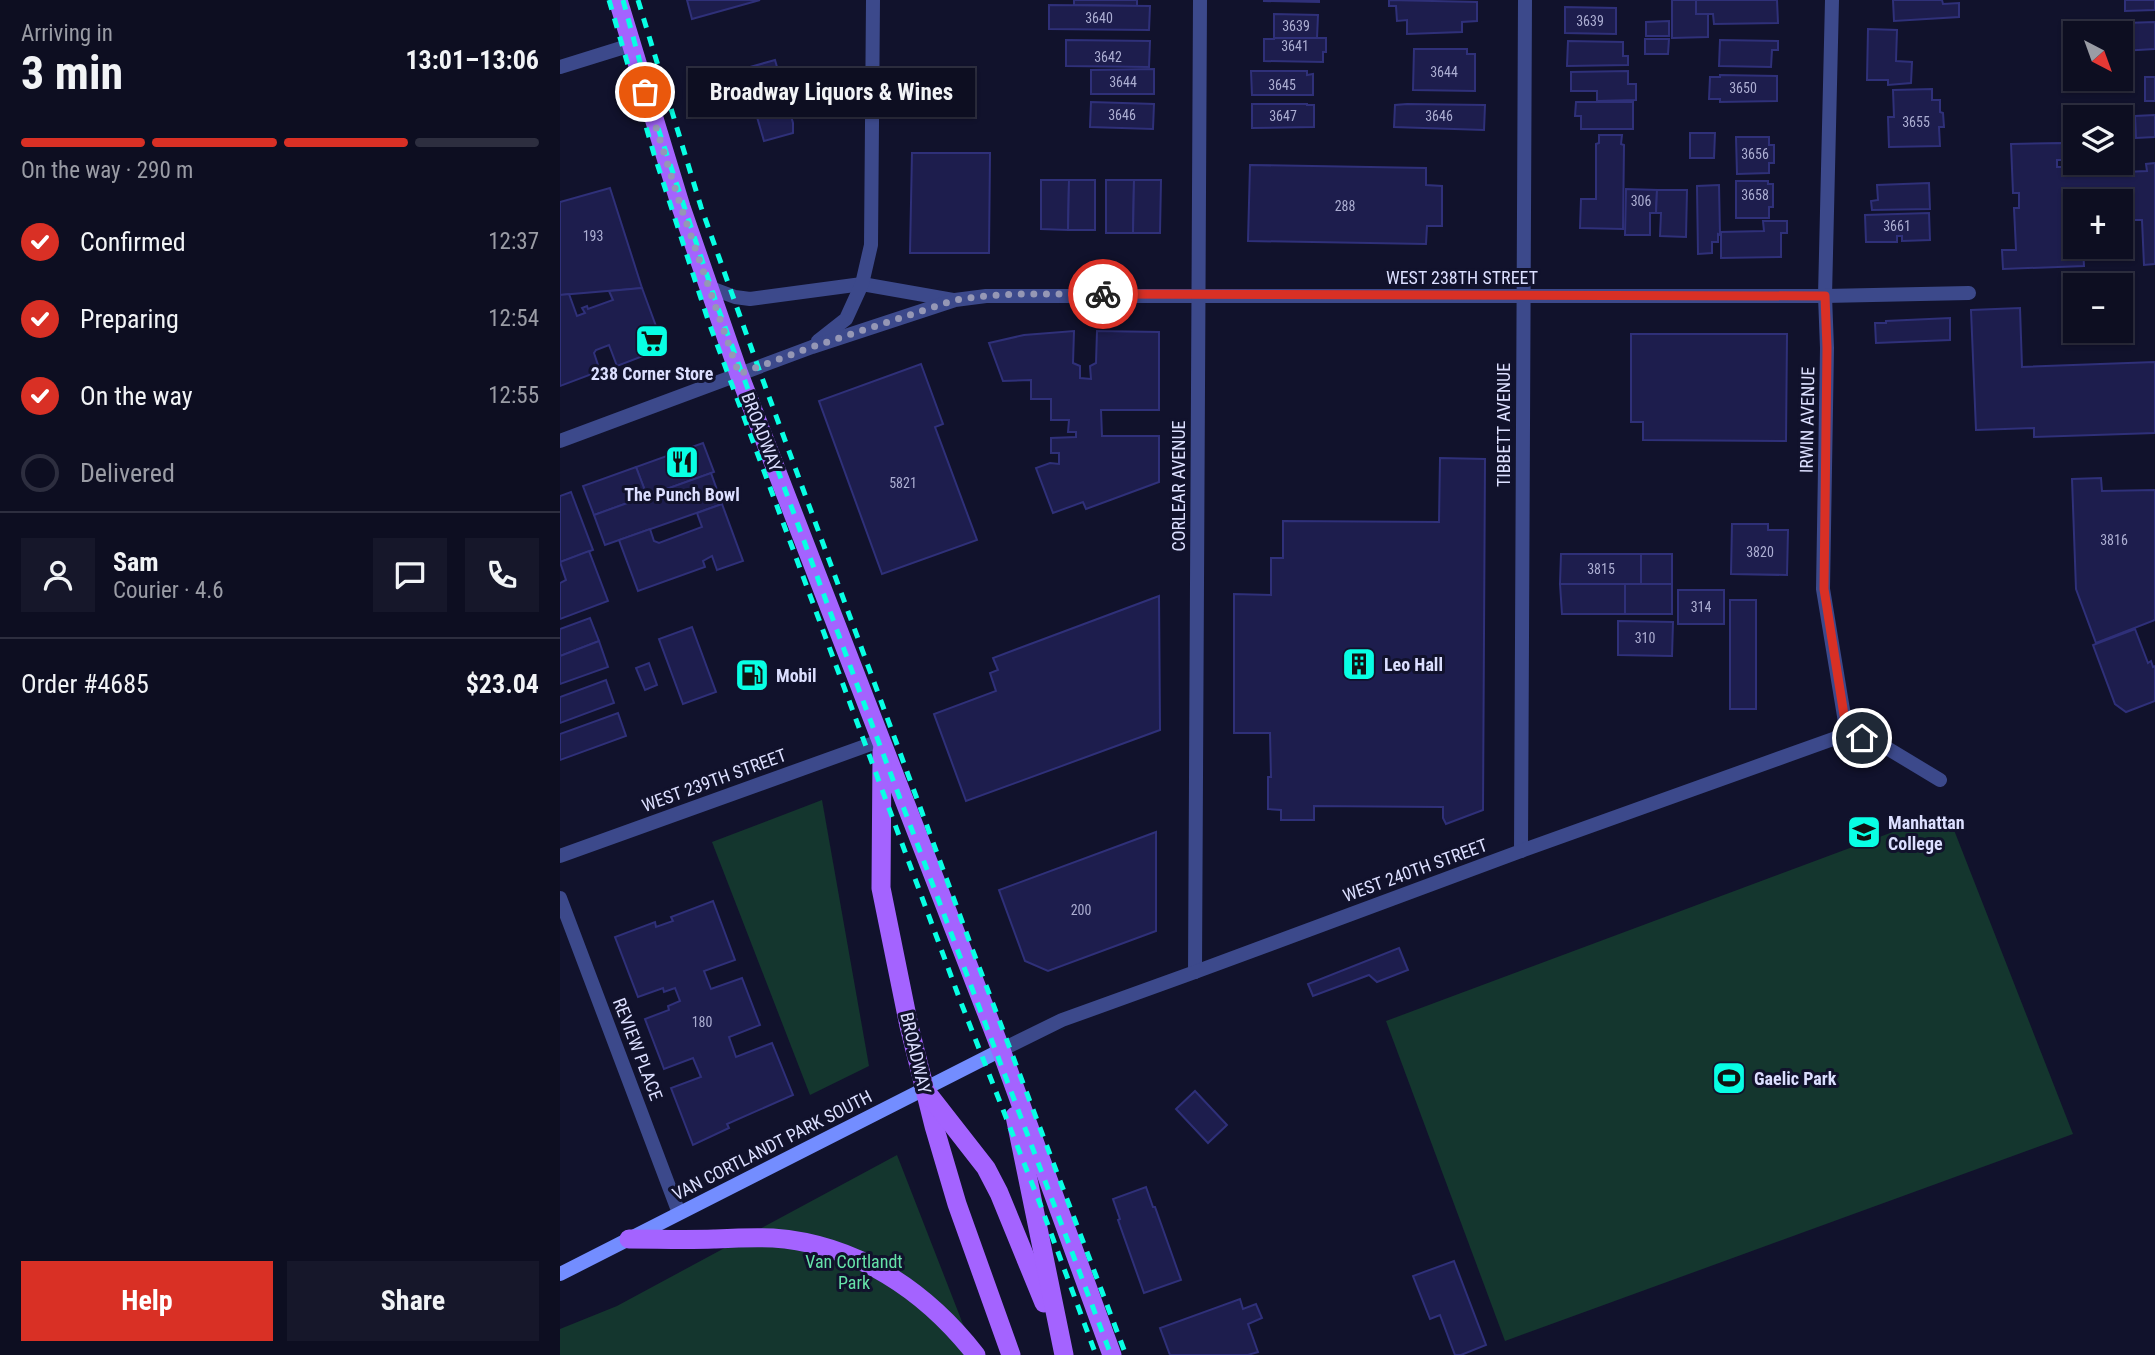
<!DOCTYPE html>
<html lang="en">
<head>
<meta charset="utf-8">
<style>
	body { margin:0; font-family:"Roboto Condensed",sans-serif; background:#16172a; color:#f1f3f6; height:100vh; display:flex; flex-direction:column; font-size:26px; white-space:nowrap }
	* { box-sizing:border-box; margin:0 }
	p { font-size:23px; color:#9a9ca5 }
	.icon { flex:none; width:38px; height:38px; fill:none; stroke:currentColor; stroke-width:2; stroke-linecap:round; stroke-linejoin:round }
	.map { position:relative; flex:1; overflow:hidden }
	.details { display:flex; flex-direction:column; background:#0d0e21; width:560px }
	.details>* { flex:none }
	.needle { width:46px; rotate:139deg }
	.controls { position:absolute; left:1503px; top:21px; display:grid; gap:14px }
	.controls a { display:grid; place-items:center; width:70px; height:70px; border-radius:0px; background:#0d0e21; box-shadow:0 2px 5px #0004,0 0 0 2px #2d2e3f; font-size:35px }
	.pin { position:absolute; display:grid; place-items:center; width:60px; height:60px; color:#fff; margin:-30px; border:4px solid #fff; border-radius:50%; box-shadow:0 2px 7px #0007 }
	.courier { position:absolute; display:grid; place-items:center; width:70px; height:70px; margin:-35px; border:5px solid #d93025; border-radius:50%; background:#fff; color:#222; box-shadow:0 2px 9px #0007 }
	.bubble { position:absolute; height:49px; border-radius:0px; background:#0d0e21; box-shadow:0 2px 5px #0004,0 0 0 2px #2d2e3f; font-size:23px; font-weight:700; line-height:49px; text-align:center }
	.head em { font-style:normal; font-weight:700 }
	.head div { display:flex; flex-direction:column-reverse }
	.head { display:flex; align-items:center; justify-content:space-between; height:119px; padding:0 21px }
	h1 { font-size:46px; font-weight:700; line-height:52px }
	.bar { display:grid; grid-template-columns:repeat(4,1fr); gap:10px 7px; align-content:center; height:84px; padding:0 21px }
	.bar i { height:9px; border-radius:5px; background:#2d2e3f }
	.bar .current { background:#d93025 }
	.bar p { grid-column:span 4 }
	.line { display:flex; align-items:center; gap:18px; padding:0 21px; border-top:2px solid #2d2e3f }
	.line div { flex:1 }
	.round { display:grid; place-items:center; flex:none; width:74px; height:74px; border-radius:0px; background:#16172a }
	ol { padding:0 21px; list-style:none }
	li { display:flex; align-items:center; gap:21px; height:77px }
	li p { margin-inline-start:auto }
	li .icon { padding:7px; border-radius:50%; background:#d93025; color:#fff; stroke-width:4 }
	li:last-child { color:#9a9ca5 }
	li i { width:38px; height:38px; border:4px solid #2d2e3f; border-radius:50% }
	.primary-button { display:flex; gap:14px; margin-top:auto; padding:14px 21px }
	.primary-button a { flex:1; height:80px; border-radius:0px; background:#d93025; color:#fff; font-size:28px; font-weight:700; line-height:80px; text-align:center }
	.primary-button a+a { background:#16172a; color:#f1f3f6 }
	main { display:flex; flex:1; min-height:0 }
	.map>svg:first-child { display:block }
	.park { fill:#14362e }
	.building { fill:#1d1d4d; stroke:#2f3079; stroke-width:2 }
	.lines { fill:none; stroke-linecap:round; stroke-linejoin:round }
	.minor { stroke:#3c498b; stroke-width:14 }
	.secondary { stroke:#738dff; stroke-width:14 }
	.primary { stroke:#a463ff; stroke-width:19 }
	.rail { stroke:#08ffe4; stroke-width:5; stroke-dasharray:10 9; stroke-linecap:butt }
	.done { stroke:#9597b5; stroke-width:7; stroke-dasharray:0 12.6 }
	.route { stroke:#d93025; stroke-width:9 }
	.labels { text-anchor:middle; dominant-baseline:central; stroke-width:6; stroke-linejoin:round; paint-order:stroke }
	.number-label { font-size:14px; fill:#acaed2 }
	.street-label { font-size:18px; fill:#dcdfff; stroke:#11122c }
	.poi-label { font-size:18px; font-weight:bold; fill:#dcdfff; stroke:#11122c; text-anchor:start }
	.park-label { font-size:18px; fill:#65e2a9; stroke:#11122c }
</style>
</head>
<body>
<main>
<section class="details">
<div class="head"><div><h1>3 min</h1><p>Arriving in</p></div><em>13:01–13:06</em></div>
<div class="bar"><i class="current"></i><i class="current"></i><i class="current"></i><i></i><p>On the way · 290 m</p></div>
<ol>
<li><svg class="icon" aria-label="check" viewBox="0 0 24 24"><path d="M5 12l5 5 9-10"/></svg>Confirmed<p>12:37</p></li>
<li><svg class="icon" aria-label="check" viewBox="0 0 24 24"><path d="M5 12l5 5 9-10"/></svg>Preparing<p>12:54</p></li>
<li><svg class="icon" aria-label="check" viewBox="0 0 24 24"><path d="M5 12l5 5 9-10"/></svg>On the way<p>12:55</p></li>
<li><i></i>Delivered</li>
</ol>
<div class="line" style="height:126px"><a class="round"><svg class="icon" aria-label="person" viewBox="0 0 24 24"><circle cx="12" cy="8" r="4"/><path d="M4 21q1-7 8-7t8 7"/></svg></a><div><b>Sam</b><p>Courier · 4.6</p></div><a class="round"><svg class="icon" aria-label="chat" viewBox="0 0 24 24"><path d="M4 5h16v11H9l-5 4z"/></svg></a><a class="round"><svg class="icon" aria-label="phone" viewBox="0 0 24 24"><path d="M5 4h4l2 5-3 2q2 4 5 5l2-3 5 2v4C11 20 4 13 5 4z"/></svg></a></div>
<div class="line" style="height:91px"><div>Order #4685</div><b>$23.04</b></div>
<div class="primary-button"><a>Help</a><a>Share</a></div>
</section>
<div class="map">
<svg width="1595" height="1355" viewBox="0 0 1595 1355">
	<rect width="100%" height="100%" fill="#11122c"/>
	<!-- park -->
	<g class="park">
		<path d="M262,800L309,1066L250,1095L152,842Z"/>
		<path d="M1365,820L1394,830L1513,1134L945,1341L826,1021Z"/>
		<path d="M337,1155L415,1355H0V1329L57,1306Z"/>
	</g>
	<!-- building -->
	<g class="building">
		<path d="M127,0H200L132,19Z"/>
		<path d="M514,0H577V6L514,5Z"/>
		<path d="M704,0H759V2L704,1Z"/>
		<path d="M829,0L917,2V21L902,22V32L847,34V20L837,21L836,6H829Z"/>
		<path d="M1112,0H1136V14H1148V37L1112,38Z"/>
		<path d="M1136,0H1217L1218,23L1154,24L1153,14H1136Z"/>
		<path d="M1333,0H1382L1383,4L1399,3V17L1334,21Z"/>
		<path d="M1565,0H1595V10L1565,11Z"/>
		<path d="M489,5L590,6L589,30L489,29Z"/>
		<path d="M1005,7L1056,8V34L1005,33Z"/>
		<path d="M714,14L758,15L757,38H714Z"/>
		<path d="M1109,21V36H1086V22Z"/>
		<path d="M1595,22V49L1561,51V33H1534V24Z"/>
		<path d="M1308,29L1337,30L1336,61L1352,62L1351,83L1328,85V80H1307Z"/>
		<path d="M714,38H766V52H763V62L704,61V39H714Z"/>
		<path d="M1085,39H1109L1108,54H1085Z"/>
		<path d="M506,40L590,41L589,67L506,66Z"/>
		<path d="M1160,40L1218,41V50H1212L1211,67L1159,66Z"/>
		<path d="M1008,41L1063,42V56H1068V65L1007,66Z"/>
		<path d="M854,49H907V54H915V91L853,90Z"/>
		<path d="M215,60L233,123V133L204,141L183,69Z"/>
		<path d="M594,69V94H531V70Z"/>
		<path d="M691,71H747V75L753,74V95H692Z"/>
		<path d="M1068,71V84H1076V100L1037,101V91H1011V72Z"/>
		<path d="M1160,75L1217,76V101L1160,102V99H1149L1150,77H1160Z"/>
		<rect x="1585" y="77" width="10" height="24"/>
		<path d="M1372,89V100H1380V112L1383,113L1384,127H1379L1380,146L1329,147L1328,117H1334L1333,90Z"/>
		<path d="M531,102L594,104L593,129L530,127Z"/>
		<path d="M1016,102H1073V129H1021V116H1015Z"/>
		<path d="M692,104H747V105H754V127L692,128Z"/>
		<path d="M847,104L925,105L924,130L834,127L835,105Z"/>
		<path d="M1595,115V137L1576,138L1575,116Z"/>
		<path d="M1130,133H1155L1154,158H1130Z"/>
		<path d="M1039,135H1062L1061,144L1064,145L1063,229L1020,228L1021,199H1036V144L1039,143Z"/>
		<path d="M1176,137H1209V145H1214V163H1209V173L1177,174Z"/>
		<path d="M1502,143L1503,160H1497V167H1513L1514,174L1587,171L1586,164L1595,163V264L1584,265L1582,220H1561V201H1516V247H1523L1524,266L1443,269L1442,250H1456L1454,208H1459V193H1453L1451,144Z"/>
		<path d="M352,153H430L429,253H350Z"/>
		<path d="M690,165L866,168V185L882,186V226H867L866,244L688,241Z"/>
		<path d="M481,180H509L508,230L481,229Z"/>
		<path d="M509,180H535V230H508Z"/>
		<path d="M546,180H574L573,233H546Z"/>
		<path d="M574,180H601L600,233H573Z"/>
		<path d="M1176,181H1208V184H1213V207H1209V218H1176Z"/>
		<path d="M1369,183L1370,209L1312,210L1311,201L1318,200L1317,185Z"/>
		<path d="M1159,185L1160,235L1158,234V242H1152V253L1138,254L1137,186Z"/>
		<path d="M50,188L82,288L0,295V202Z"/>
		<path d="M1066,189L1097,190L1096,213H1090V235H1065Z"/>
		<path d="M1097,190H1127L1126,237L1100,236L1101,213H1096Z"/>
		<path d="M1369,213L1370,240L1342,241V236H1337V242H1306L1305,215Z"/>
		<path d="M1203,221H1227V233H1221V257L1161,258V232L1204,231Z"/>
		<path d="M82,288L104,348L57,366L49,345L36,350L34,353L40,371L0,386V295L9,294L17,316L25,313L22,308L27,306L28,309L53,300L49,291Z"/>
		<path d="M1460,308L1462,367L1595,362V433L1474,437V428L1416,430L1411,310Z"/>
		<path d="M1390,318V340L1316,343L1315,323H1326V321Z"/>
		<path d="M514,331L513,363L520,366V378L531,379L530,366L536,363L537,331L599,332V410H541L542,436H599V482L526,509L523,502L493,513L476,468L490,463L499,464V453H491V438L516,437V432H508L509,420H491V399H471V380L443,381L429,343L464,335Z"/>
		<path d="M1071,334H1227L1226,441L1083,440V422H1071Z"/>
		<path d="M361,364L383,424L375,427L417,540L322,574L259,401Z"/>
		<path d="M143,443L154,472L87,496L76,467Z"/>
		<path d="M880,458L925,459L923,810L886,824L883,818V807L754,806V820H721V810L708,809V777H711L710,733H674V594L711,595V558H723V521L879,522Z"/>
		<path d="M76,467L87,496L34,515L23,486Z"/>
		<path d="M151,473L162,504L45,545L34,515Z"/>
		<path d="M1541,478L1542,491L1595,490V620L1536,643L1516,589L1512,479Z"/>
		<path d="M11,492L33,550L0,562V496Z"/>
		<path d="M162,504L183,561L157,570L152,556L143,561L145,567L78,591L59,540L90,529L94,541L99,543L142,527L137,513Z"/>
		<path d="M1172,524H1208V530H1228L1227,575L1171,574Z"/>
		<path d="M29,551L48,601L0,619V583L6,580L0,562Z"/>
		<path d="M1001,554H1081V584H1000Z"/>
		<rect x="1081" y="554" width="31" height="30"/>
		<path d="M1000,584H1065V614H1002Z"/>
		<rect x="1065" y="584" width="47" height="30"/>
		<rect x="1118" y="590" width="46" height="34"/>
		<path d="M599,596L600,730L406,801L374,714L436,691L430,673L438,670L433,658Z"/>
		<rect x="1170" y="600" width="26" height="109"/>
		<path d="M30,618L39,641L0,656V629Z"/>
		<path d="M1058,621L1113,622L1112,656L1058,655Z"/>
		<path d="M132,627L156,692L123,704L99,639Z"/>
		<path d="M1575,629L1588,663L1591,661L1593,667L1595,666V701L1566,712L1555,704L1533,645Z"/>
		<path d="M39,641L48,667L0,684V656Z"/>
		<path d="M89,663L97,685L85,690L76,668Z"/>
		<path d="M46,680L54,703L0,723V697Z"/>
		<path d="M58,713L66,736L0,760V734Z"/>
		<path d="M596,832V931L488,971L465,961L439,890Z"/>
		<path d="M153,901L175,960L144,971L151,989L182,978L200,1025L169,1037L176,1057L212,1043L233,1095L167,1124L169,1128L133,1145L111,1088L141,1077L133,1058L104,1069L85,1019L109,1010L108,1006L120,1001L115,988L104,992L103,988L78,997L55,937L95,922L96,927L113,921L111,917Z"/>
		<path d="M839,948L848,970L817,982L809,975L753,996L748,984Z"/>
		<path d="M635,1091L667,1125L648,1143L616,1109Z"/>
		<path d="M586,1187L593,1207H595L621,1280L584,1293L558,1220L560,1219L553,1199Z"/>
		<path d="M894,1261L926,1345L901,1355H895L880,1315L870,1319L853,1276Z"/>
		<path d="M680,1299L683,1309L696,1304L702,1318L688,1324L698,1352L688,1355H610L600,1328Z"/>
	</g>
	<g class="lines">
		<!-- minor -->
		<g class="minor">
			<path d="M1272,0L1265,296L1267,348L1263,589L1287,734"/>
			<path d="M0,67L71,45"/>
			<path d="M148,287L175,297L190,299L302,284L393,300"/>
			<path d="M258,341L286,319L302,284L311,245L313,0"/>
			<path d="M0,441L252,347L395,300L426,296H1265L1409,293"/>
			<path d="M1287,734L1317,742L1380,780"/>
			<path d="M961,851L965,0"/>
			<path d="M0,856L322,740"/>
			<path d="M0,898L119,1213"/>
			<path d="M635,972L640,0"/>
			<path d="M441,1050L502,1020L635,972L961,851L1287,734"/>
		</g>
		<!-- secondary -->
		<path class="secondary" d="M0,1274L441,1050"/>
		<!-- primary -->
		<g class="primary">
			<path d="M58,0L121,207L179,374L441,1050L552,1355"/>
			<path d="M322,751L321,888L349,1026L374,1126L397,1204L451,1355"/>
			<path d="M369,1095L426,1168L439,1193L484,1303"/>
			<path d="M455,1116L504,1355"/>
			<path d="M69,1239C97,1239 126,1240 154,1239C174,1238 193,1237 213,1238C297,1244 366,1291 416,1355"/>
		</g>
		<!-- rail -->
		<g class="rail">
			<path d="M49,0L94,154L148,320L400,1000L482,1209L536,1355"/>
			<path d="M63,0L98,128L158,308L302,698L551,1355"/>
			<path d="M78,0L141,207L201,375L413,951L566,1355"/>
		</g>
	</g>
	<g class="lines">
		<!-- done -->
		<path class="done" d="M85,92L121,207L179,374L252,347L395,300L425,296L459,294H543"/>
		<!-- route -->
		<path class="route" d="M543,294L1265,296L1267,348L1264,589L1287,734L1302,738"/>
	</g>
	<!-- icons -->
	<defs>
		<g id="supermarket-square" transform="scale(1.75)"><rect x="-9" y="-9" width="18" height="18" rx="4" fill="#08ffe4" stroke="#11122c"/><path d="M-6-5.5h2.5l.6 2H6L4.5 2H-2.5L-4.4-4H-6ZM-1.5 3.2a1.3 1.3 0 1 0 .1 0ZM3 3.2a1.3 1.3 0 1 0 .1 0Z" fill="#111"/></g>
		<g id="restaurant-square" transform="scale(1.75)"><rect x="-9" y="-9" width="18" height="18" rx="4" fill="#08ffe4" stroke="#11122c"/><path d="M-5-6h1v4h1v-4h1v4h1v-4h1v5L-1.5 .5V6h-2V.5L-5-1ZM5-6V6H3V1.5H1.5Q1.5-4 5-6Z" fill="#111"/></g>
		<g id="building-square" transform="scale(1.75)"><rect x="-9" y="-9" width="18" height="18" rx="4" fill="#08ffe4" stroke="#11122c"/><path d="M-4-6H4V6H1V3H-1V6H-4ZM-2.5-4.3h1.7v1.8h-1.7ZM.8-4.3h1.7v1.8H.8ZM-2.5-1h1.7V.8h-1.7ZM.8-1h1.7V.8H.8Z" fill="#111"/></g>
		<g id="fuel-square" transform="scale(1.75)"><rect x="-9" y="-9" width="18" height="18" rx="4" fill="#08ffe4" stroke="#11122c"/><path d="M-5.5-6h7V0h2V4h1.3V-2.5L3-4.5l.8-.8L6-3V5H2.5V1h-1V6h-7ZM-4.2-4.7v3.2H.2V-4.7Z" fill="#111"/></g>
		<g id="university-square" transform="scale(1.75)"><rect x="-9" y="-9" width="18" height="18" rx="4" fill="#08ffe4" stroke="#11122c"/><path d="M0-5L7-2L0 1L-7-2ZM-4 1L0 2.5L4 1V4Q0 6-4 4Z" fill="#111"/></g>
		<g id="stadium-square" transform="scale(1.75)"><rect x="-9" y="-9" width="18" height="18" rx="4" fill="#08ffe4" stroke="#11122c"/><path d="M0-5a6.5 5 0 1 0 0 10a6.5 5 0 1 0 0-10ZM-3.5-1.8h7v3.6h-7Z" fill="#111"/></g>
	</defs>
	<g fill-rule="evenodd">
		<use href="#supermarket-square" x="92" y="341"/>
		<use href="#restaurant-square" x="122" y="462"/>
		<use href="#building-square" x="799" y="664"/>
		<use href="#fuel-square" x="192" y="675"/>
		<use href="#university-square" x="1304" y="832"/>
		<use href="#stadium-square" x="1169" y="1078"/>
	</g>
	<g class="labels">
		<!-- number labels -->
		<g class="number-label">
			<text x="539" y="18">3640</text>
			<text x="1030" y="21">3639</text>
			<text x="736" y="26">3639</text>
			<text x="735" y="46">3641</text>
			<text x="548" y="57">3642</text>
			<text x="884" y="72">3644</text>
			<text x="563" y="82">3644</text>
			<text x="722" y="85">3645</text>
			<text x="1183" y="88">3650</text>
			<text x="562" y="115">3646</text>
			<text x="723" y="116">3647</text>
			<text x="879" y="116">3646</text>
			<text x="1356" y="122">3655</text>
			<text x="1195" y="154">3656</text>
			<text x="1195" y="195">3658</text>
			<text x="1081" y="201">306</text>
			<text x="785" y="206">288</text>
			<text x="1337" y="226">3661</text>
			<text x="33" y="236">193</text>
			<text x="343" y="483">5821</text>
			<text x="1554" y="540">3816</text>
			<text x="1200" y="552">3820</text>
			<text x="1041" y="569">3815</text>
			<text x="1141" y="607">314</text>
			<text x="1085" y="638">310</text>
			<text x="521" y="910">200</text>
			<text x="142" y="1022">180</text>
		</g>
		<!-- street labels -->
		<g class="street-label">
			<text x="902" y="277">WEST 238TH STREET</text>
			<text transform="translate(1247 420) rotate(-89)">IRWIN AVENUE</text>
			<text transform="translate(943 425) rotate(-90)">TIBBETT AVENUE</text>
			<text transform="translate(202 432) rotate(69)">BROADWAY</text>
			<text transform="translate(618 486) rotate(-90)">CORLEAR AVENUE</text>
			<text transform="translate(154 780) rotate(-20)">WEST 239TH STREET</text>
			<text transform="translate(855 870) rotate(-20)">WEST 240TH STREET</text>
			<text transform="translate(78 1049) rotate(69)">REVIEW PLACE</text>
			<text transform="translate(356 1053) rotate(77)">BROADWAY</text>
			<text transform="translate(212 1145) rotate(-27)">VAN CORTLANDT PARK SOUTH</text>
		</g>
		<!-- poi labels -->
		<g class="poi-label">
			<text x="92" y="373" text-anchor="middle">238 Corner Store</text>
			<text x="122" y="494" text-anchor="middle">The Punch Bowl</text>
			<text x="824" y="664">Leo Hall</text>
			<text x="216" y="675">Mobil</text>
			<text x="1328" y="822">Manhattan<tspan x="1328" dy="21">College</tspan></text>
			<text x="1194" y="1078">Gaelic Park</text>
		</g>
		<!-- park labels -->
		<g class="park-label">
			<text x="294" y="1261">Van Cortlandt<tspan x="294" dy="21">Park</tspan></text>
		</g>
	</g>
</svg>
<div class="controls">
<a><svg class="needle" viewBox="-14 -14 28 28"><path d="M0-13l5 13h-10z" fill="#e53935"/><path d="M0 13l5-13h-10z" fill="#9a9ca5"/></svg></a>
<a><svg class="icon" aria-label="layers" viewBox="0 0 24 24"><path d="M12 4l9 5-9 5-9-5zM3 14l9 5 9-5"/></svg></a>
<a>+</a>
<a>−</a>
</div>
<div class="pin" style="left:85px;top:92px;background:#ea580c"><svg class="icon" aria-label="bag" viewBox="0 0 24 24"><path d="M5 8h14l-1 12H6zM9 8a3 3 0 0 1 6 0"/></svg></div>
<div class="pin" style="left:1302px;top:738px;background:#1f2937"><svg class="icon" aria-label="home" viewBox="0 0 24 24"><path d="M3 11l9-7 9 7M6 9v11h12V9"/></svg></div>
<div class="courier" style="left:543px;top:294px"><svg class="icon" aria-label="bike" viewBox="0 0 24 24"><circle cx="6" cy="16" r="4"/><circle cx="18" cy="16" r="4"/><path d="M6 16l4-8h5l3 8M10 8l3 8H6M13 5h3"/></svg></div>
<div class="bubble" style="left:128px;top:68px;width:287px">Broadway Liquors &amp; Wines</div>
</div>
</main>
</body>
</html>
